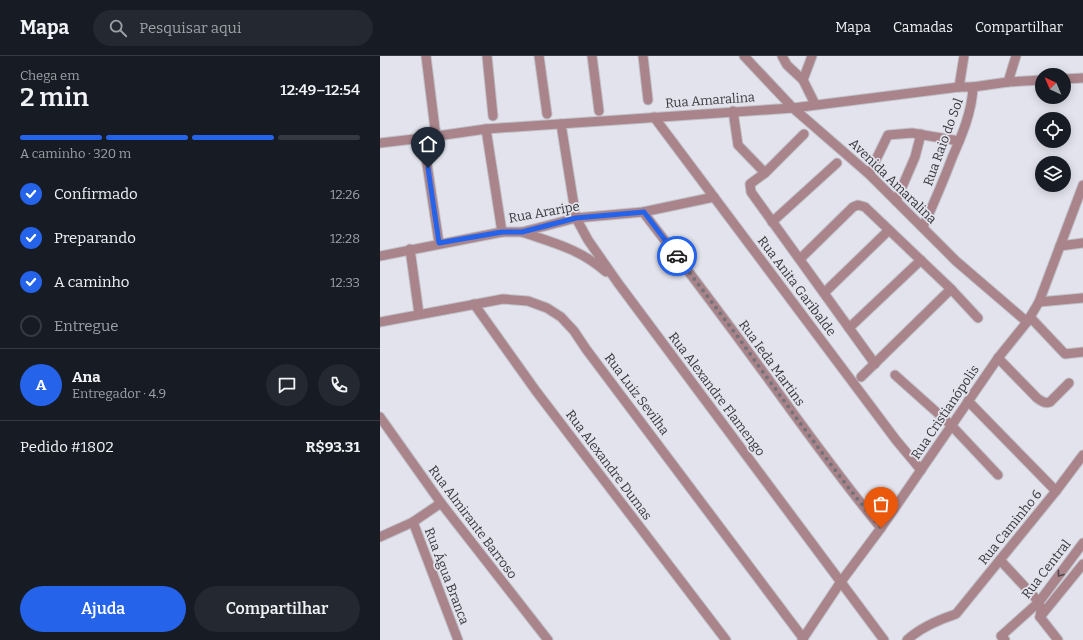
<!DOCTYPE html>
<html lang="pt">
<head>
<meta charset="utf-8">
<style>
	body { margin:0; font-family:Bitter,serif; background:#242831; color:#f1f3f6; height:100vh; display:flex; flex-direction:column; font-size:15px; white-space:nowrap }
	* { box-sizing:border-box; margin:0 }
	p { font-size:13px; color:#9ea1a6 }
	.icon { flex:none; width:22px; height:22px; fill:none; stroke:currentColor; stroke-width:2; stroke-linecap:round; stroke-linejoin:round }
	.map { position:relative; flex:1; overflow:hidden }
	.drawer { display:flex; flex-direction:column; background:#171b24; width:380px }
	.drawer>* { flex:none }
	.needle { width:26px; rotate:316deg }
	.tools { position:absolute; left:655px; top:12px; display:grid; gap:8px }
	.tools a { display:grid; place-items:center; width:36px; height:36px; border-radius:50%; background:#171b24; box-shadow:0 2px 10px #0003; font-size:20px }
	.pin { position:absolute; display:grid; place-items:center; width:34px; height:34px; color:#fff; margin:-41px -17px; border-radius:50% 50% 50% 0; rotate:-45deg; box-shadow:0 0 4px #0007 }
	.pin .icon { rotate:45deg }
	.courier { position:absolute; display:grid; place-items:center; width:40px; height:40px; margin:-20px; border:3px solid #2563eb; border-radius:50%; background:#fff; color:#222; box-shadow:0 1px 5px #0007 }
	.overview em { font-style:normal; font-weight:600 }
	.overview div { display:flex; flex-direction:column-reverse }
	.overview { display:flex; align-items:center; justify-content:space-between; height:68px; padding:0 20px }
	h1 { font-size:26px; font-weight:600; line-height:30px }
	.bar { display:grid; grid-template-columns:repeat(4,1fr); gap:6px 4px; align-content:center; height:48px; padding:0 20px }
	.bar i { height:5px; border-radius:3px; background:#363941 }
	.bar .active { background:#2563eb }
	.bar p { grid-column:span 4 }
	.line { display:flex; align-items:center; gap:10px; padding:0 20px; border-top:1px solid #363941 }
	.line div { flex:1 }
	.round { display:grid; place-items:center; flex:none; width:42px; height:42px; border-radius:21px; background:#242831 }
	ol { padding:0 20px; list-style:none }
	li { display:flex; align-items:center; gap:12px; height:44px }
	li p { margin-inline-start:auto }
	li .icon { padding:4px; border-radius:50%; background:#2563eb; color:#fff; stroke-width:4 }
	li:last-child { color:#9ea1a6 }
	li i { width:22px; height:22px; border:2px solid #363941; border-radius:50% }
	.primary-button { display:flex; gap:8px; margin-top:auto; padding:8px 20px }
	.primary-button a { flex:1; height:46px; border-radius:24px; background:#2563eb; color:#fff; font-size:16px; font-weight:600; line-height:46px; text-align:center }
	.primary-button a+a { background:#242831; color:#f1f3f6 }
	header { display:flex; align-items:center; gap:24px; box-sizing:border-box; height:56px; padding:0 20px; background:#171b24; border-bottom:1px solid #363941 }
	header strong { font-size:19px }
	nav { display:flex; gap:22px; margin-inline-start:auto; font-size:14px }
	.search { width:280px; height:36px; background:#242831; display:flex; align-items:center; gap:10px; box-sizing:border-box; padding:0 14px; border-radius:22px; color:#9ea1a6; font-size:15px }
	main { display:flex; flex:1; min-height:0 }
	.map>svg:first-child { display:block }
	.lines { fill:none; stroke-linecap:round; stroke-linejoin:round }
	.minor-casing { stroke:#c0c1c9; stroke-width:11 }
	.minor { stroke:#aa848b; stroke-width:9 }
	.oneway { stroke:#4e464b }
	.done { stroke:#737379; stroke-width:4; stroke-dasharray:0 7.2 }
	.route { stroke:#2563eb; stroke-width:5 }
	.labels { text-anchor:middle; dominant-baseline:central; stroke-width:3.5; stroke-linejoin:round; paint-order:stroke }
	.street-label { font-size:13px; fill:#37373b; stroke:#e2e3ec }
</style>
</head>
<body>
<header>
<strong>Mapa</strong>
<div class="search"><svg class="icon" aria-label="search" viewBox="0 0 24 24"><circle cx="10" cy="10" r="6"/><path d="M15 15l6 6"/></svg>Pesquisar aqui</div>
<nav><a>Mapa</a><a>Camadas</a><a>Compartilhar</a></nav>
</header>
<main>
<section class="drawer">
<div class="overview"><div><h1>2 min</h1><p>Chega em</p></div><em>12:49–12:54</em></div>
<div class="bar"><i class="active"></i><i class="active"></i><i class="active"></i><i></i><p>A caminho · 320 m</p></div>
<ol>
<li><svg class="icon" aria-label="check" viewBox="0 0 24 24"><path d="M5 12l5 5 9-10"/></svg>Confirmado<p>12:26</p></li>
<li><svg class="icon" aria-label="check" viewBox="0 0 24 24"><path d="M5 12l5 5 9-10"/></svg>Preparando<p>12:28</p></li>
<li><svg class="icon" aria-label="check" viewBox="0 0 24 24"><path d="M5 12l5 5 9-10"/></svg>A caminho<p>12:33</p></li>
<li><i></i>Entregue</li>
</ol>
<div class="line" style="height:72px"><b class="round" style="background:#2563eb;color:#fff">A</b><div><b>Ana</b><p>Entregador · 4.9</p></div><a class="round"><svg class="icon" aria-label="chat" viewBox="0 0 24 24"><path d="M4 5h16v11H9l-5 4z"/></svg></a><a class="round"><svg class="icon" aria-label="phone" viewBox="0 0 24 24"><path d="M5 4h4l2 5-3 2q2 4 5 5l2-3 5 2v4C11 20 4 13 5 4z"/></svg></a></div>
<div class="line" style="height:52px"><div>Pedido #1802</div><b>R$93.31</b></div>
<div class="primary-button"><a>Ajuda</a><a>Compartilhar</a></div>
</section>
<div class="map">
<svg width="703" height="584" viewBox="0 0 703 584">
	<rect width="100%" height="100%" fill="#e2e3ec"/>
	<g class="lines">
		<!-- minor casing -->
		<g class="minor-casing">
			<g id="minor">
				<path d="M46,0L56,81"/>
				<path d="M107,0L113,60"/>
				<path d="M159,0L167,58"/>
				<path d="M212,0L219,55"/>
				<path d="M263,0L268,44"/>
				<path d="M364,0L413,52L489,118L576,205L647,266"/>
				<path d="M402,0L407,9L423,24L435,48"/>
				<path d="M684,23L703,22"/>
				<path d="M423,24L432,0"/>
				<path d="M628,26L636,0"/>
				<path d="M579,31L584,0"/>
				<path d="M353,55L358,89L385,117"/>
				<path d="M274,61L516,384L541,414"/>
				<path d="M181,68L196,162L208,184L238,227L504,584"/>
				<path d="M106,73L122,176"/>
				<path d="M424,78L385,117L370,128L371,136L495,308"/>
				<path d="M43,82L59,187"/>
				<path d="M0,87L43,82L106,73L413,52L579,31H593L628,26L662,24"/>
				<path d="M489,118L508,79L532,77L579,85"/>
				<path d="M516,145L535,101L541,78"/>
				<path d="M263,156C300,204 337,253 373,302C415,359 455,417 501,472"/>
				<path d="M392,166L457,107"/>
				<path d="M543,171C553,149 563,126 572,102C582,79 592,56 593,31"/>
				<path d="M142,176C174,187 200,193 226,216"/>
				<path d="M680,190L703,187"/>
				<path d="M30,193L39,258"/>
				<path d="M0,200L122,176H142L196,162L263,156L334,141"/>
				<path d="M420,203L473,151L478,149L485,151L571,233L598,262"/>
				<path d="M444,237L509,174"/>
				<path d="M659,246L703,242"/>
				<path d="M94,248L156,335L346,584"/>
				<path d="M650,261L685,298L703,296"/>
				<path d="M0,266L123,243L148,245L167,252L181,261L194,275L206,293L423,582"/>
				<path d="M469,272L541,204"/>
				<path d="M618,302L657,342C661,345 665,348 670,346L689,327"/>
				<path d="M515,319L571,369L618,419"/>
				<path d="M481,321L571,233"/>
				<path d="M588,345L676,435"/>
				<path d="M0,361L61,447L168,584"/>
				<path d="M33,466L78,584"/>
				<path d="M0,481L33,466L61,447"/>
				<path d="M620,504L659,546L661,553L660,561"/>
				<path d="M660,561L703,508"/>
				<path d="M660,561L678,584"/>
				<path d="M422,584L460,527L501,472L618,302L647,266L659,246L703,129"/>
				<path d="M527,584C541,571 558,564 576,558L676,435L703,399"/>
				<path d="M625,584L621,580L659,546L703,487"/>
			</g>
		</g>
		<!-- minor -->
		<use href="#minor" class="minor"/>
	</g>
	<!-- one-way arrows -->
	<defs><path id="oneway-chevron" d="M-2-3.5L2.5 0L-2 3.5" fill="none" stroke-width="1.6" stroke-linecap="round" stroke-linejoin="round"/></defs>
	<use class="oneway" href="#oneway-chevron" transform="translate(680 518) rotate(127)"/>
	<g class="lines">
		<!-- done -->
		<path class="done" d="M297,200C323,235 350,269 375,305C416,361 456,418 501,472"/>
		<!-- route -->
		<path class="route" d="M48,112L59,187L122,176H142L196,162L264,156L297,200"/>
	</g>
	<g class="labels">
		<!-- street labels -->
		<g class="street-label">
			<text transform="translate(330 44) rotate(-4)">Rua Amaralina</text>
			<text transform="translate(563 86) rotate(-70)">Rua Raio do Sol</text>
			<text transform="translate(513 125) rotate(44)">Avenida Amaralina</text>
			<text transform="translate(164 156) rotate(-10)">Rua Araripe</text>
			<text transform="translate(417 230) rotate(53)">Rua Anita Garibalde</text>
			<text transform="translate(392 307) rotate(54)">Rua Ieda Martins</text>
			<text transform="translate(257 338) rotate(53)">Rua Luiz Sevilha</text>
			<text transform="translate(337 338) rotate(53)">Rua Alexandre Flamengo</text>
			<text transform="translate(565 356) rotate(-56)">Rua Cristianópolis</text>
			<text transform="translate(229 409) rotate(53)">Rua Alexandre Dumas</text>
			<text transform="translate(93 466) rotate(53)">Rua Almirante Barroso</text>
			<text transform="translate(630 471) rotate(-51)">Rua Caminho 6</text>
			<text transform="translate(666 513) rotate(-52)">Rua Central</text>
			<text transform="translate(67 520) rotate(69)">Rua Água Branca</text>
		</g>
	</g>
</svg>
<div class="tools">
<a><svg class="needle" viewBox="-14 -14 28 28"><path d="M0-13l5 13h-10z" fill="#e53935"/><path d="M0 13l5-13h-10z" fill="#9ea1a6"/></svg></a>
<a><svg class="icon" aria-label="locate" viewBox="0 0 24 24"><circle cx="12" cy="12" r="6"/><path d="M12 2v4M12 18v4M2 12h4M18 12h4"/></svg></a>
<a><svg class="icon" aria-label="layers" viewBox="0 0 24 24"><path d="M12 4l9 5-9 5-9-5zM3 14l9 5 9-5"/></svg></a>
</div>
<div class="pin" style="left:501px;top:472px;background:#ea580c"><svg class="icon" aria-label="bag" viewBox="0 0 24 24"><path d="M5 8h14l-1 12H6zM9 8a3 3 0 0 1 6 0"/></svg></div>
<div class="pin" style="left:48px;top:112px;background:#1f2937"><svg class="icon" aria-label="home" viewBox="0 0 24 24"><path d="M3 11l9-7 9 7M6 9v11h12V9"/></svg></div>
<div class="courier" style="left:297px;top:200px"><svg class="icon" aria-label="car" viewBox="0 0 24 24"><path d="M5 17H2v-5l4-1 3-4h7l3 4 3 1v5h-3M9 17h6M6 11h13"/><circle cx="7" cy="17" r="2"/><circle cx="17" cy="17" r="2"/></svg></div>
</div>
</main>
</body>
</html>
